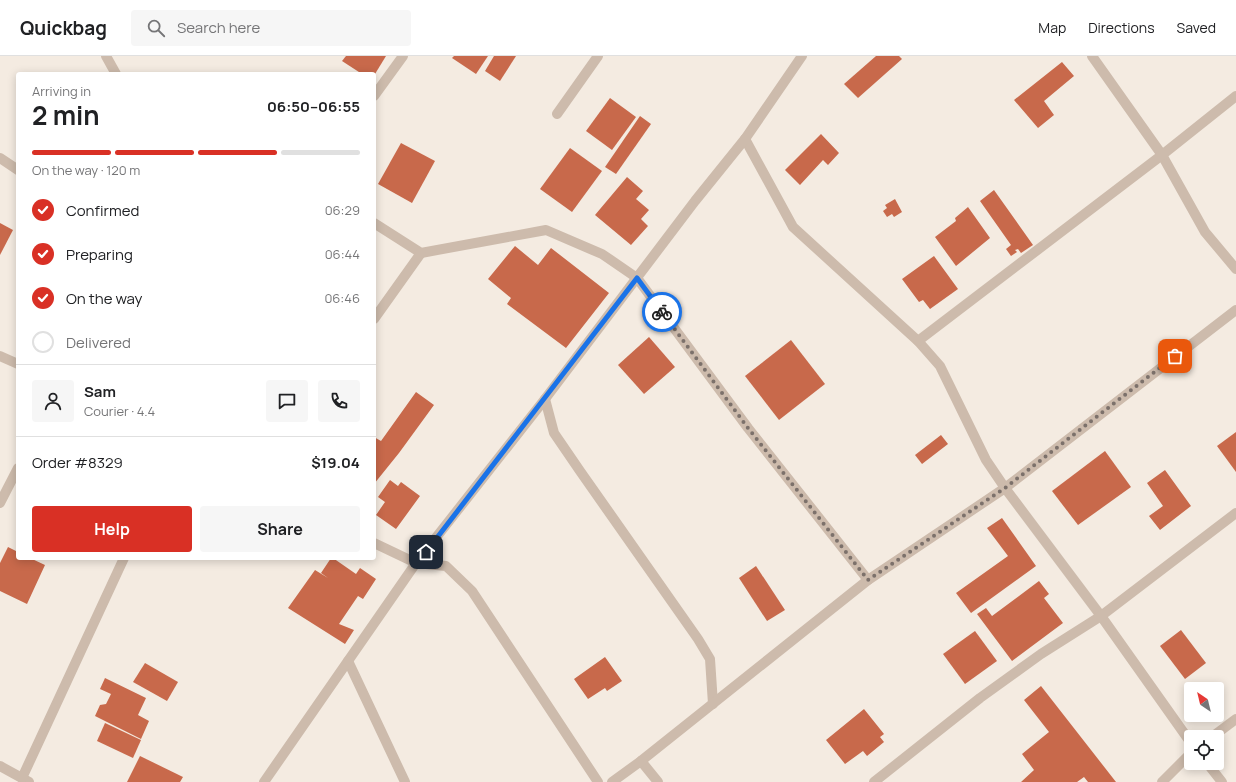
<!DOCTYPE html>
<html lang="en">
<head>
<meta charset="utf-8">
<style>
	body { margin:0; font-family:Manrope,sans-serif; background:#f6f6f6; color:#202124; height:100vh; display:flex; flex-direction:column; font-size:15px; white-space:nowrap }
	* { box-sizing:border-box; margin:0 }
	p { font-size:13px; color:#757577 }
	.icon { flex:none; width:22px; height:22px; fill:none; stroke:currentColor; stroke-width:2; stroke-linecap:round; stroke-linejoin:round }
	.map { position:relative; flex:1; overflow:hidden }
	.drawer { position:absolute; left:16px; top:16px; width:360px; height:488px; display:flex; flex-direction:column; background:#fff; border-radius:4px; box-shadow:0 2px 10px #0003 }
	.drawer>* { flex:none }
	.needle { width:26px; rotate:325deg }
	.fabs { position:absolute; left:1184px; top:626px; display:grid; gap:8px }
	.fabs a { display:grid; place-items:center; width:40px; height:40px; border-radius:4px; background:#fff; box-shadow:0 2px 10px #0003; font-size:20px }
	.pin { position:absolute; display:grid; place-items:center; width:34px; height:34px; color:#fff; margin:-17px; border-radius:8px; box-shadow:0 2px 6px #0006 }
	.courier { position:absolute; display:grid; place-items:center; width:40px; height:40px; margin:-20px; border:3px solid #1a73e8; border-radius:50%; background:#fff; color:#222; box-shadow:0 1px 5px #0007 }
	.overview em { font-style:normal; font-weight:700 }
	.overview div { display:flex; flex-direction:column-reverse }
	.overview { display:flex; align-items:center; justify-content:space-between; height:68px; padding:0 16px }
	h1 { font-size:26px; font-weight:700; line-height:30px }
	.bar { display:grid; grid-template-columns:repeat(4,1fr); gap:6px 4px; align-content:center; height:48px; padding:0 16px }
	.bar i { height:5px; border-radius:3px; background:#e0e0e0 }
	.bar .current { background:#d93025 }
	.bar p { grid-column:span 4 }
	.line { display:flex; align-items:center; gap:10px; padding:0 16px; border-top:1px solid #e0e0e0 }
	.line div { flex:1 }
	.round { display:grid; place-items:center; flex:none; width:42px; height:42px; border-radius:4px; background:#f6f6f6 }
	ol { padding:0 16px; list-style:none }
	li { display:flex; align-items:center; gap:12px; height:44px }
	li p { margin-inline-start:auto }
	li .icon { padding:4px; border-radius:50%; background:#d93025; color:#fff; stroke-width:4 }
	li:last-child { color:#757577 }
	li i { width:22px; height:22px; border:2px solid #e0e0e0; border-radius:50% }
	.primary-button { display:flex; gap:8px; margin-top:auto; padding:8px 16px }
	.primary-button a { flex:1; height:46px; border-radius:4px; background:#d93025; color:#fff; font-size:16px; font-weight:700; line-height:46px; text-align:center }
	.primary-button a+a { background:#f6f6f6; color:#202124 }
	header { display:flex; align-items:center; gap:24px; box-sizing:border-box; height:56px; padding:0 20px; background:#fff; border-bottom:1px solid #e0e0e0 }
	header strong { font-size:19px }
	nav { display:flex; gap:22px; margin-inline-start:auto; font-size:14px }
	.search { width:280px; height:36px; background:#f6f6f6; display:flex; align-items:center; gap:10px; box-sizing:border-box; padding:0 14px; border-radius:4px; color:#757577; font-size:15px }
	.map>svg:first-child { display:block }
	.building { fill:#c8694b }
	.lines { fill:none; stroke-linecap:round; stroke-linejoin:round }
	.minor { stroke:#cdbbac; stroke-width:10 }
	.done { stroke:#7c716b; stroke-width:4; stroke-dasharray:0 7.2 }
	.route { stroke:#1a73e8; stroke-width:5 }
</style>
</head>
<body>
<header>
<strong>Quickbag</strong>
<div class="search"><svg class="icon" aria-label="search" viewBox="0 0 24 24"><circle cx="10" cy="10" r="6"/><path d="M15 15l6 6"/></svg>Search here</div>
<nav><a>Map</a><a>Directions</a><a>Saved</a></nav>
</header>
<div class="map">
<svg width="1236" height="726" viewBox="0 0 1236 726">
	<rect width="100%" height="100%" fill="#f4ebe1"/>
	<!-- building -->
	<g class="building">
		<path d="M346,0H386L375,18H362L342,5Z"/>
		<path d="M454,0H488L476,18L452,2Z"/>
		<path d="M494,0H516L500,25L485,15Z"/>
		<path d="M876,0H899L902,3L858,42L844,28Z"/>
		<path d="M1062,6L1074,20L1044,45L1054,59L1038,72L1014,44Z"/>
		<path d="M610,42L636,61L612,94L586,75Z"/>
		<path d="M640,60L651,68L616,118L605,111Z"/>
		<path d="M821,78L839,97L828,109L823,104L800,129L785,114Z"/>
		<path d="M401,87L435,105L412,147L378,128Z"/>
		<path d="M570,92L602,115L572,156L540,133Z"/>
		<path d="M627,121L643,135L636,143L649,154L641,163L648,170L631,189L595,159Z"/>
		<path d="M994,134L1033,189L1021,197L1018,193L1015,194L1017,196L1011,200L1006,193L1011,189L980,145Z"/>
		<path d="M895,143L902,156L894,161L892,158L887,161L883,155L887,152L885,149Z"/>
		<path d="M968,151L990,182L956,210L935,181L956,165L955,162Z"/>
		<path d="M0,167L13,174L0,199Z"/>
		<path d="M515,190L538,209L551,192L609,237L566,292L507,248L511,242L488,223Z"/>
		<path d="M934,200L958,233L930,253L923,244L919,246L902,223Z"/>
		<path d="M649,281L675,311L644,338L618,309Z"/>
		<path d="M791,284L825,328L779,364L745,320Z"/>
		<path d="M416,336L434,349L399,397L374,428V381L381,385Z"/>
		<path d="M1236,376V416L1217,390Z"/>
		<path d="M941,379L948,388L922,408L915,399Z"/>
		<path d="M1105,395L1131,431L1078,469L1052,435Z"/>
		<path d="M1165,414L1191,450L1160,474L1149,460L1163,450L1147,427Z"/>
		<path d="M390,424L398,430L401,426L420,440L396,473L376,459L385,446L378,441Z"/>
		<path d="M1002,462L1036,510L971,557L956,537L1008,500L987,472Z"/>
		<path d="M8,491L18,496V502H30L45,509L27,548L0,535V507Z"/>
		<path d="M331,502H333L356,518L360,512L376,523L363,543L358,540L339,568L354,574L345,588L288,552L315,514L328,522L321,517Z"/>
		<path d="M756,510L785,554L767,565L739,522Z"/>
		<path d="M1039,525L1049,538L1044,542L1063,567L1012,605L977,558L986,552L992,560Z"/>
		<path d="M1181,574L1206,607L1185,623L1160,590Z"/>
		<path d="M975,575L997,605L965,628L943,598Z"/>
		<path d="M605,601L622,625L607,635L605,632L588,643L574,623Z"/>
		<path d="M145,607L178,626L167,645L133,626Z"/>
		<path d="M105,622L146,642L138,659L149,665L141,683L95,660L100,649L106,648L111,638L100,633Z"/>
		<path d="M1041,630L1116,726H1088L1084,721L1077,726H1021L1034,714L1022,698L1049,676L1024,644Z"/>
		<path d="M864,653L884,678L880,681L884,686L867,700L863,695L845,708L826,684Z"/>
		<path d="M105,667L141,684L133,702L97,685Z"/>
		<path d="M140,700L183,721L180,726H127Z"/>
	</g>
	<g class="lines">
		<!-- minor -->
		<g class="minor">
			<path d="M106,0L116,18"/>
			<path d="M1092,0L1162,99L1205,176L1236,213"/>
			<path d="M374,40L403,0"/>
			<path d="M557,58L598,0"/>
			<path d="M745,83L793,171L918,285L940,310L986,404L1005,432L1101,560L1191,687"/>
			<path d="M0,102L18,114"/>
			<path d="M374,167L421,197L546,174L602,198L637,222L748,372L868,524"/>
			<path d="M374,263L421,197"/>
			<path d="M918,285L1162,99L1236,40"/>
			<path d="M0,300L18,308"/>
			<path d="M545,343L554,377L580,415L698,583L710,603L713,648"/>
			<path d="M0,447L18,412"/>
			<path d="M374,487L416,507L446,510L472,535L598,726"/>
			<path d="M348,605L405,726"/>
			<path d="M1212,681L1236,663"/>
			<path d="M641,705L658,726"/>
			<path d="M1207,707L1222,726"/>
			<path d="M0,710L29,726"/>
			<path d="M22,722L124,502"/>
			<path d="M264,726L416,507L545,343L695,145L745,83L802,0"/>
			<path d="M612,726L641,705L868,524L1005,432L1236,254"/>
			<path d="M874,726L980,642L1041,598L1101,560L1236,457"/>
			<path d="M1162,726L1191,697"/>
		</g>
	</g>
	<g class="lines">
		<!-- done -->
		<path class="done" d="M662,256L748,372L868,524L1005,432L1175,300"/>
		<!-- route -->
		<path class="route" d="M426,496L637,222L662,256"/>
	</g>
</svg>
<div class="fabs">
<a><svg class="needle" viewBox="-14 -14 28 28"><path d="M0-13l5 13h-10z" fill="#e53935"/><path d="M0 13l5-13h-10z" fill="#757577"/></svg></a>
<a><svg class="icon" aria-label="locate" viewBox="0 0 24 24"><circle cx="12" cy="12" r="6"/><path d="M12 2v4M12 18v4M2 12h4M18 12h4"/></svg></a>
</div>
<div class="pin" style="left:1175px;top:300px;background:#ea580c"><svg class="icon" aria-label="bag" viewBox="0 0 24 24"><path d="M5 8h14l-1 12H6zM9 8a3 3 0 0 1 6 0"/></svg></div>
<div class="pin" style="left:426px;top:496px;background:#1f2937"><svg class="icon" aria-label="home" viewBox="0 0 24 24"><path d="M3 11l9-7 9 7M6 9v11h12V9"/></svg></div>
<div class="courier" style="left:662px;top:256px"><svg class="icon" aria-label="bike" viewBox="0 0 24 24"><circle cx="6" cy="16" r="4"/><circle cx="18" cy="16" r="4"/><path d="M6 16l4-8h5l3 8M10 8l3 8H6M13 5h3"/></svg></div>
<section class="drawer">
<div class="overview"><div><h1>2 min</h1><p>Arriving in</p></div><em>06:50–06:55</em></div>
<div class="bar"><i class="current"></i><i class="current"></i><i class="current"></i><i></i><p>On the way · 120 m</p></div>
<ol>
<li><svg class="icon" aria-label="check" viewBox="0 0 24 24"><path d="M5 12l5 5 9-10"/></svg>Confirmed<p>06:29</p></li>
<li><svg class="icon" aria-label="check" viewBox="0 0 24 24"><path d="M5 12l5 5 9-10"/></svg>Preparing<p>06:44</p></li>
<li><svg class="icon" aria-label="check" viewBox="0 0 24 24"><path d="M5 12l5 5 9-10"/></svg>On the way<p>06:46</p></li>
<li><i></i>Delivered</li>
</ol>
<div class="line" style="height:72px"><a class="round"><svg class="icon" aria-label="person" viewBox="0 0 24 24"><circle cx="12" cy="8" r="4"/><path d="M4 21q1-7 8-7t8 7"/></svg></a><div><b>Sam</b><p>Courier · 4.4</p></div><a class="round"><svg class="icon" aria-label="chat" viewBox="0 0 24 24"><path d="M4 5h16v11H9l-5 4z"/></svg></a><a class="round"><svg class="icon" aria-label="phone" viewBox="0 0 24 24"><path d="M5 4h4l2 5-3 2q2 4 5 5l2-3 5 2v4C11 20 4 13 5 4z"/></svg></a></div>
<div class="line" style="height:52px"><div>Order #8329</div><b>$19.04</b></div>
<div class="primary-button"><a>Help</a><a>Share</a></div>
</section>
</div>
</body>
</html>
